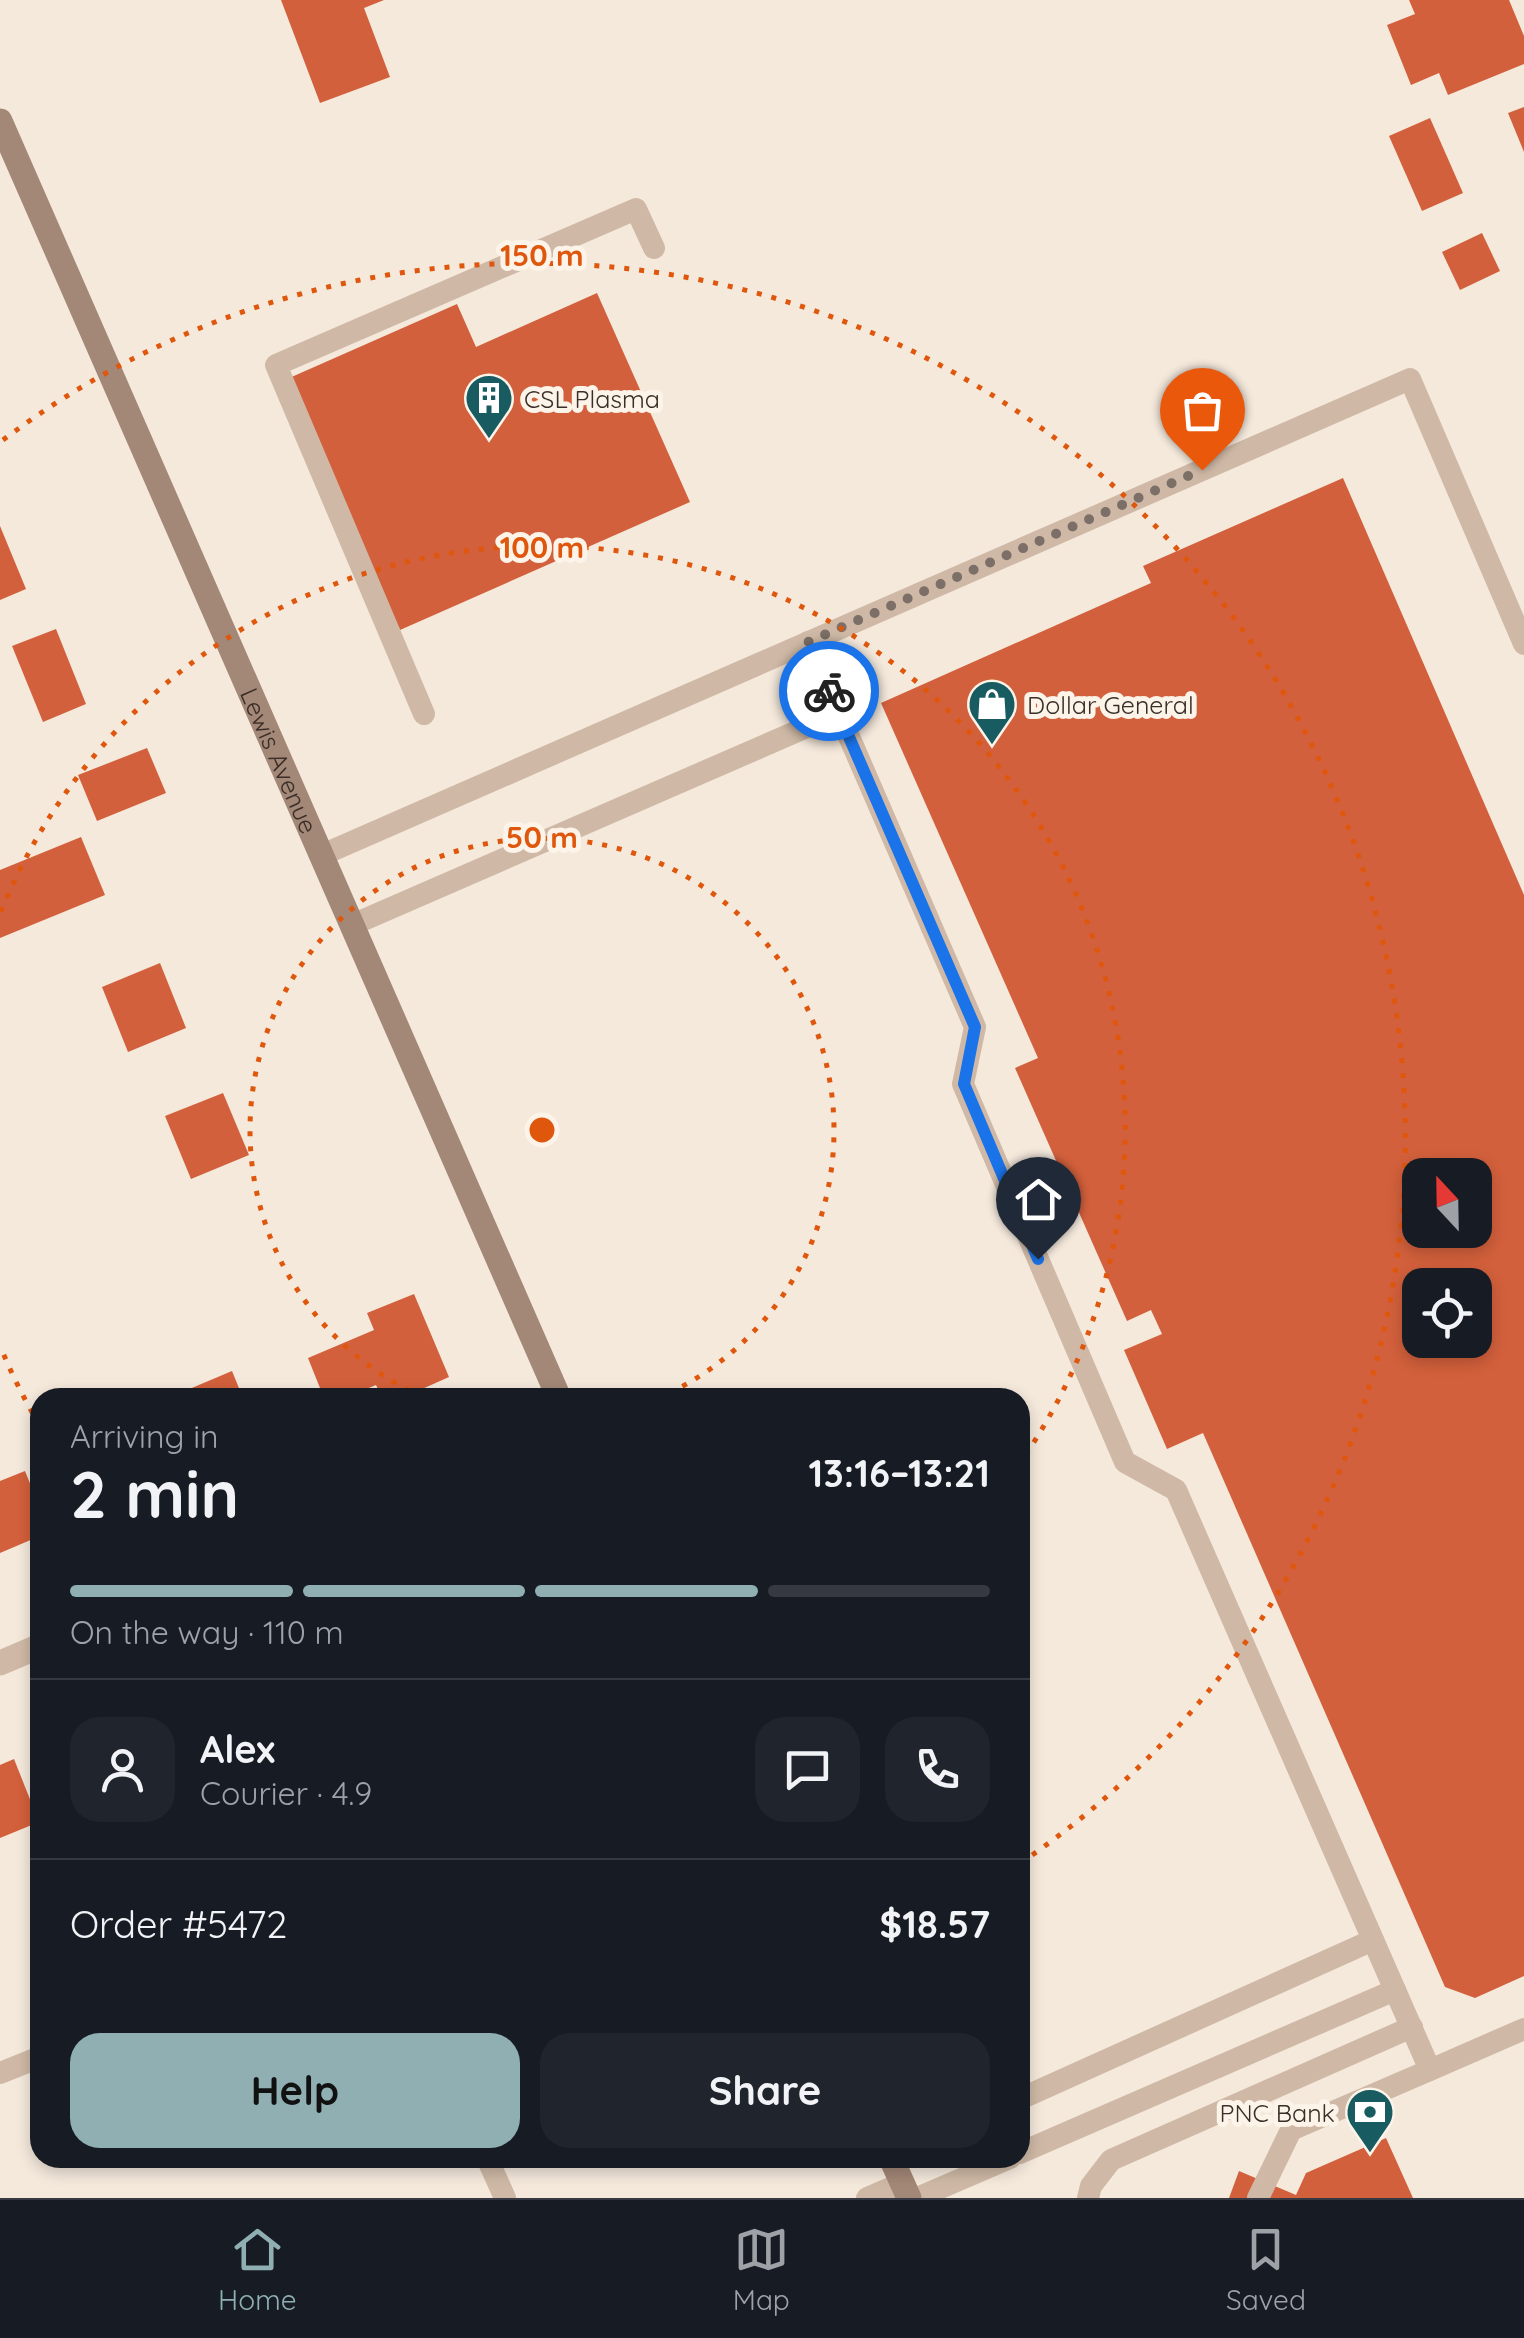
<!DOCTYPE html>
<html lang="en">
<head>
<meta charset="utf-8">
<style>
	body { margin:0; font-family:Quicksand,sans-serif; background:#20242c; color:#f1f3f6; height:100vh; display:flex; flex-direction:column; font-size:38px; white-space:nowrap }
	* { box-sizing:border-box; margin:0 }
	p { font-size:32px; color:#9ea1a6 }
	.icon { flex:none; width:55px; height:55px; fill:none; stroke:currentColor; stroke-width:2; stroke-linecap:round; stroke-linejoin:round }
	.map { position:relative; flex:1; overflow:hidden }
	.drawer { position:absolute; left:30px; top:1388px; width:1000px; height:780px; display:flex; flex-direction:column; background:#171b24; border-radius:30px; box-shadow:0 5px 15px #0003 }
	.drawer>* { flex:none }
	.needle { width:65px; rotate:338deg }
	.controls { position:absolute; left:1402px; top:1158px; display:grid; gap:20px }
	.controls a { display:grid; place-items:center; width:90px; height:90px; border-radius:20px; background:#171b24; box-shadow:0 5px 15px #0003; font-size:50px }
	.pin { position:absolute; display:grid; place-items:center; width:85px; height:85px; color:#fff; margin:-102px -42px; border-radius:50% 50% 50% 0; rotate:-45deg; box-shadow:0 0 10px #0007 }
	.pin .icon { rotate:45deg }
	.courier { position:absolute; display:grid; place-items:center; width:100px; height:100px; margin:-50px; border:8px solid #1a73e8; border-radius:50%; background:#fff; color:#222; box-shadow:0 2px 12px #0007 }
	.overview em { font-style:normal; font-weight:800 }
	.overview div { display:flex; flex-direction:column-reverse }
	.overview { display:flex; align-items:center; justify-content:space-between; height:170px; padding:0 40px }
	h1 { font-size:65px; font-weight:800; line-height:75px }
	.bar { display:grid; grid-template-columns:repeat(4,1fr); gap:15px 10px; align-content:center; height:120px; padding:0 40px }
	.bar i { height:12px; border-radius:8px; background:#363941 }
	.bar .selected { background:#8fafb3 }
	.bar p { grid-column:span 4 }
	.line { display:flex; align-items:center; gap:25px; padding:0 40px; border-top:2px solid #363941 }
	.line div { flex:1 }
	.round { display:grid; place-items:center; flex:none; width:105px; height:105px; border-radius:30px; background:#20242c }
	.button { display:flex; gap:20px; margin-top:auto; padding:20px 40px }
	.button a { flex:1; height:115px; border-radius:30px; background:#8fafb3; color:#111; font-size:40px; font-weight:800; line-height:115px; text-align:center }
	.button a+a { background:#20242c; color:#f1f3f6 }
	.tab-bar { display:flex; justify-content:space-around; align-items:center; height:140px; border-top:2px solid #363941; background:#171b24; font-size:28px; color:#9ea1a6 }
	.tab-bar a { display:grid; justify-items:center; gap:5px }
	.tab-bar .selected { color:#8fafb3 }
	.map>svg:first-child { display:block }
	.building { fill:#d3603c; fill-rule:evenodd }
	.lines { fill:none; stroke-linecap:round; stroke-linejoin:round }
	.lane { stroke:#cfb9a6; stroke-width:22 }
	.street { stroke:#cfb9a6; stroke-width:25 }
	.secondary { stroke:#a38777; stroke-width:25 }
	.done { stroke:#7b6f67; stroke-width:10; stroke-dasharray:0 18 }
	.route { stroke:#1a73e8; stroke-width:12 }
	.ring { fill:none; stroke:#df570d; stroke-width:5; stroke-dasharray:5 10 }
	.labels { text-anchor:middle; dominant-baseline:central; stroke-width:10; stroke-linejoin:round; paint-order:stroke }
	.poi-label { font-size:25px; fill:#3a2e28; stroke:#fcf3e9; text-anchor:start }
	.street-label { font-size:25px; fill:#3a2e28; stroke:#fcf3e9 }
	.centre { fill:#df570d; stroke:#fcf3e9; stroke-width:5 }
	.ring-label { font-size:30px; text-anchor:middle; font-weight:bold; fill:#df570d; stroke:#fcf3e9; stroke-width:10; stroke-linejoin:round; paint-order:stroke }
</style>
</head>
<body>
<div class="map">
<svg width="1524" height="2198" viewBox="0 0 1524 2198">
	<rect width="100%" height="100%" fill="#f5e9dc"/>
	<!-- building -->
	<g class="building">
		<path d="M281,0H384L364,8L390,77L320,103Z"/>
		<path d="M1409,0H1509L1524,36V64L1448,95L1439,73L1411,85L1387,25L1415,14Z"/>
		<path d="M1524,107V152L1508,113Z"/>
		<path d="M1430,118L1463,193L1422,211L1389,136Z"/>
		<path d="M1482,233L1500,271L1460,290L1442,252Z"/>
		<path d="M597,293L690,502L400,630L287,379L457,304L476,347Z"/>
		<path d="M1343,478L1524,895V1976L1475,1998L1445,1987L1203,1433L1167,1449L1124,1350L1162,1334L1151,1310L1127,1321L1015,1068L1038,1058L881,703L1151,583L1143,566ZM1420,1175H1475V1230H1420ZM1420,1285H1475V1340H1420Z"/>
		<path d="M0,526L26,589L0,600Z"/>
		<path d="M56,629L86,704L43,722L12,646Z"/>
		<path d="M147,748L166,793L97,821L78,775Z"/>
		<path d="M81,837L105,895L0,938V870Z"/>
		<path d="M160,963L186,1028L128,1052L102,987Z"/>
		<path d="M223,1093L249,1155L191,1179L165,1116Z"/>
		<path d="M414,1294L449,1377L402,1398H382L376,1385L345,1398H324L308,1358L374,1330L367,1313Z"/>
		<path d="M232,1371L243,1398H190L187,1390Z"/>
		<path d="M25,1471L40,1508V1536L0,1553V1481Z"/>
		<path d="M14,1759L39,1822L0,1838V1765Z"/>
		<path d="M1386,2138L1413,2198H1229L1239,2171L1296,2195L1306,2173Z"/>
	</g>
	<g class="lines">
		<!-- lane -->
		<g class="lane">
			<path d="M808,642L975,1027L963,1084L1125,1462L1176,1490L1430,2070L1524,2029"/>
			<path d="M424,714L276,365L636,209L654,248"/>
			<path d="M322,855L1410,379L1524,644"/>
			<path d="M352,925L839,713"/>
			<path d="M0,2073L40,2057"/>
			<path d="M1020,2099L1373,1940"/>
			<path d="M1020,2153L1395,1990"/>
			<path d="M487,2158L505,2198"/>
			<path d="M867,2198L902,2183"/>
			<path d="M917,2198L1010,2158"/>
			<path d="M1088,2198L1091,2186L1111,2160L1412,2027"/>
			<path d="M1258,2198L1291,2130L1430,2070"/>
		</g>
		<!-- street -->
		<path class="street" d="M0,1663L40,1646"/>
		<!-- secondary -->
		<g class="secondary">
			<path id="s1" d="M0,121L559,1398"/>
			<path d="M891,2158L909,2198"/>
		</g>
	</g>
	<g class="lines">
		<!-- done -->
		<path class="done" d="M829,691L808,642L1202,470"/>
		<!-- route -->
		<path class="route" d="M829,691L975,1027L964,1084L1038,1259"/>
	</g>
	<!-- distance rings -->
	<g class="ring">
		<path d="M423 1397A292 292 0 1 1 661 1397"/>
		<path d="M40 1426A583 583 0 0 1 1 1348M1 912A583 583 0 1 1 1022 1460"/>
		<path d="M3 440A875 875 0 1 1 1025 1860"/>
	</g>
	<!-- icons -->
	<defs>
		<g id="building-pin" transform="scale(2.5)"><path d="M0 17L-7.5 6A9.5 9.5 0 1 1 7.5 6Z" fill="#185c61" stroke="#fcf3e9"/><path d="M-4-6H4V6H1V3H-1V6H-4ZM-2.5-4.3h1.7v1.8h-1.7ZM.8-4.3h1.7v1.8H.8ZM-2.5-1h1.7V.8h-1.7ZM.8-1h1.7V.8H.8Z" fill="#fff"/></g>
		<g id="shop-pin" transform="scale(2.5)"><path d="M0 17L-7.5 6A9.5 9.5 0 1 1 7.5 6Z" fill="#185c61" stroke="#fcf3e9"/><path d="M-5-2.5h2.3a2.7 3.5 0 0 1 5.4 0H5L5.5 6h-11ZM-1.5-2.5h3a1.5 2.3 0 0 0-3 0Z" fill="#fff"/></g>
		<g id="bank-pin" transform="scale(2.5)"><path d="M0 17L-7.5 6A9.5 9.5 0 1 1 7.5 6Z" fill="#185c61" stroke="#fcf3e9"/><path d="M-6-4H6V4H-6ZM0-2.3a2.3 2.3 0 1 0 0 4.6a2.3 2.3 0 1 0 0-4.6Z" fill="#fff"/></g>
	</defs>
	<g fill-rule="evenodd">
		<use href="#building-pin" x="489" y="398"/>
		<use href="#shop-pin" x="992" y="704"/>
		<use href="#bank-pin" x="1370" y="2112"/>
	</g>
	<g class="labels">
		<!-- poi labels -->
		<g class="poi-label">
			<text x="524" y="398">CSL Plasma</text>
			<text x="1027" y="704">Dollar General</text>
			<text x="1335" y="2112" text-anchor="end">PNC Bank</text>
		</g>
		<!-- street labels -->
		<g class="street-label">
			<text stroke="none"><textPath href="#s1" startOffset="698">Lewis Avenue</textPath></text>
		</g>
	</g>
	<circle cx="542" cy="1130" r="15" class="centre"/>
	<g class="ring-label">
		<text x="542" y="266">150 m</text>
		<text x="542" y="558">100 m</text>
		<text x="542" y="848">50 m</text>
	</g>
</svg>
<div class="controls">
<a><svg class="needle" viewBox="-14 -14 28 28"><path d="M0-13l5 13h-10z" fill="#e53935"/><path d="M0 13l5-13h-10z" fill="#9ea1a6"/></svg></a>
<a><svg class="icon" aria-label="locate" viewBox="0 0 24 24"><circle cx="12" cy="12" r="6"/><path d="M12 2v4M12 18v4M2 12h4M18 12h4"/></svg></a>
</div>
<div class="pin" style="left:1202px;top:470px;background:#ea580c"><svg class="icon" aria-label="bag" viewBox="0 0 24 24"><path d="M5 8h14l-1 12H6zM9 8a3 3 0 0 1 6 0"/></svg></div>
<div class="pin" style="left:1038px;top:1259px;background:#1f2937"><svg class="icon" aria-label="home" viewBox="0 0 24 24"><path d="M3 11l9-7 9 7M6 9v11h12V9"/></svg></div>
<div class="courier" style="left:829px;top:691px"><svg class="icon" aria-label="bike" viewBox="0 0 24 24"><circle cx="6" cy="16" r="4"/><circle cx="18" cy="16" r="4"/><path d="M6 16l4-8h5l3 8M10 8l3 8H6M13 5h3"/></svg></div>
<section class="drawer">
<div class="overview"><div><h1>2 min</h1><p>Arriving in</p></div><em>13:16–13:21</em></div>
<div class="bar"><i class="selected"></i><i class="selected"></i><i class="selected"></i><i></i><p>On the way · 110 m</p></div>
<div class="line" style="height:180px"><a class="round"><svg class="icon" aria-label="person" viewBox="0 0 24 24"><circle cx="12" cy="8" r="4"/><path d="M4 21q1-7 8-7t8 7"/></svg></a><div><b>Alex</b><p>Courier · 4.9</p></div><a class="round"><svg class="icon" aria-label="chat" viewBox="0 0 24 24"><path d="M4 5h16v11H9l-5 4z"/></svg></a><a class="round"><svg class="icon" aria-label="phone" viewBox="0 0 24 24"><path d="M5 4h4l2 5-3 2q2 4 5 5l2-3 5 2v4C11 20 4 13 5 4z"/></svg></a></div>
<div class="line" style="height:130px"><div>Order #5472</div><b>$18.57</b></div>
<div class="button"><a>Help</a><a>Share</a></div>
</section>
</div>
<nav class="tab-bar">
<a class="selected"><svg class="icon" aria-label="home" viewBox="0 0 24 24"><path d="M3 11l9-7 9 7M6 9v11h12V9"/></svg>Home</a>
<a><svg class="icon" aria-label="map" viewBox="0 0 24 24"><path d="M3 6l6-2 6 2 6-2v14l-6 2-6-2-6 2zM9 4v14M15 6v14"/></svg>Map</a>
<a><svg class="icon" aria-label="saved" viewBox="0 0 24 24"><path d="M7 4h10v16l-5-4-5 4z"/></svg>Saved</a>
</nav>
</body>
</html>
